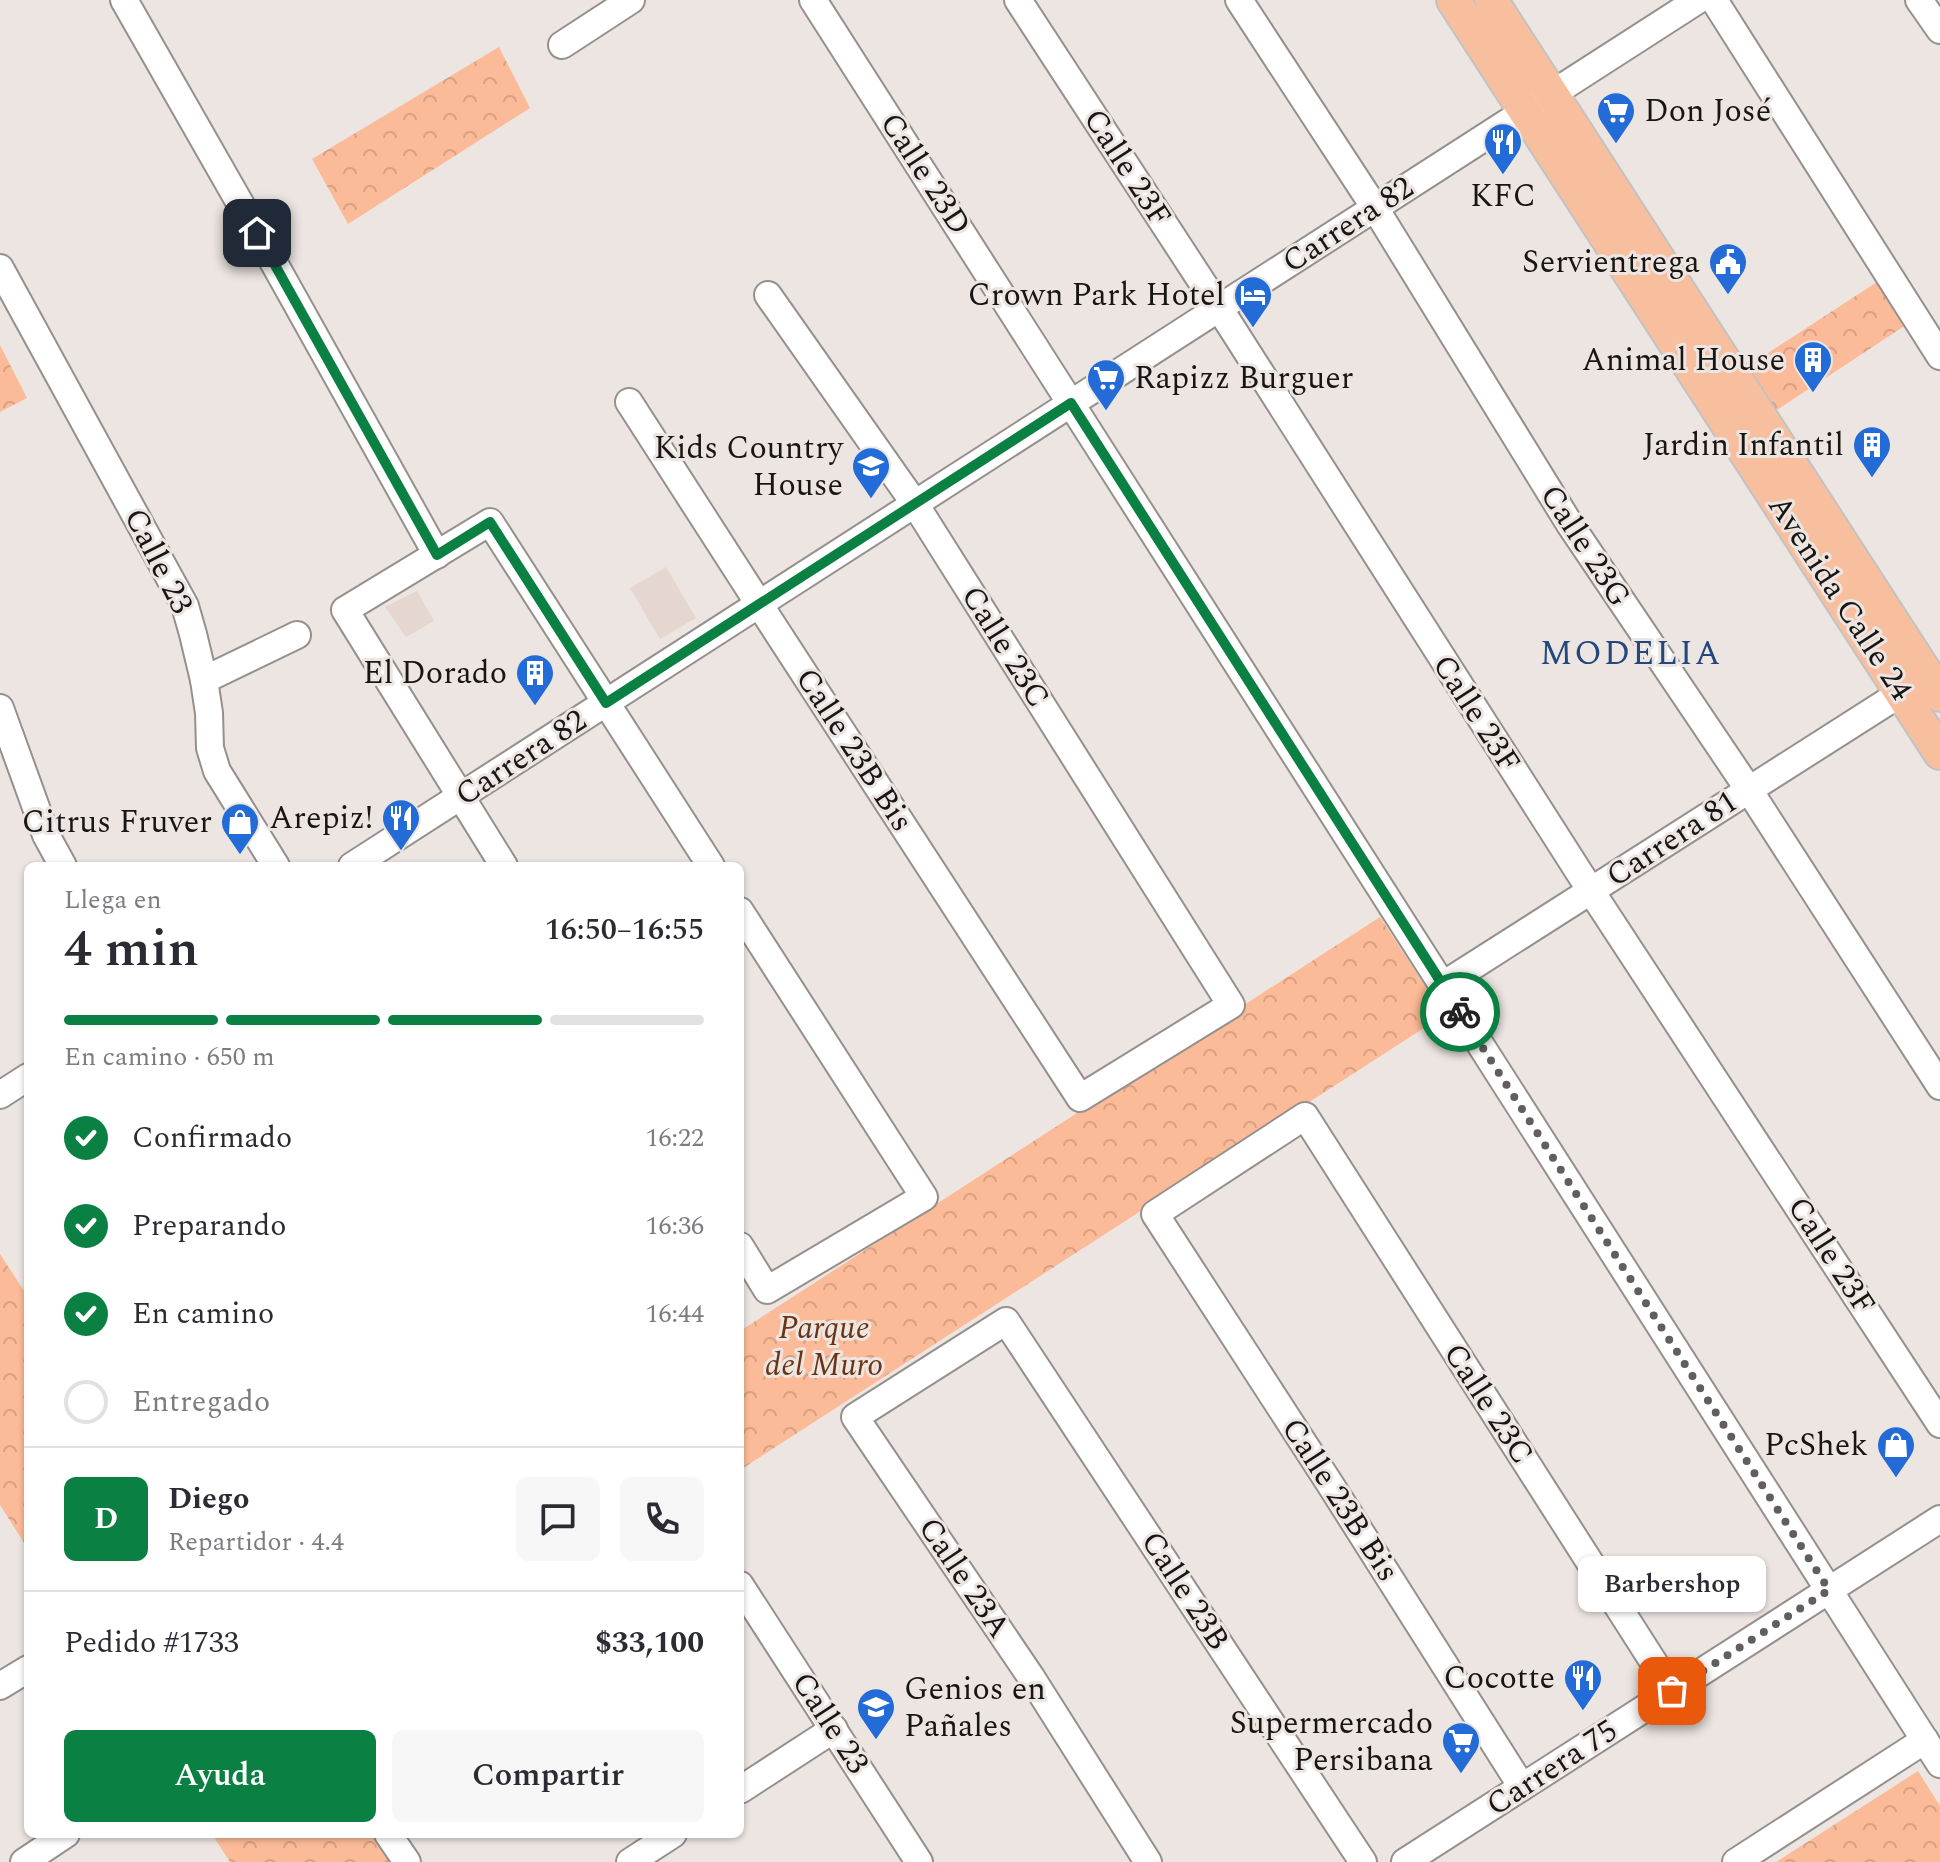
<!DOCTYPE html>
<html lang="es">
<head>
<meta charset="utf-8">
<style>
	body { margin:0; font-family:Spectral,serif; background:#f7f7f7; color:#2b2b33; height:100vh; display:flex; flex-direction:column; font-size:30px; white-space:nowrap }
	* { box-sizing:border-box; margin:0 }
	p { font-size:26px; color:#7c7c81 }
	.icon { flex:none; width:44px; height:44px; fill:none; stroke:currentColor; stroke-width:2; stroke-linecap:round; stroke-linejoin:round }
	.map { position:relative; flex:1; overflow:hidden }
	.side { position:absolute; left:24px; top:862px; width:720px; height:976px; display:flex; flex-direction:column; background:#fff; border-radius:12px; box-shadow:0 2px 6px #0004 }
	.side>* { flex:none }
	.pin { position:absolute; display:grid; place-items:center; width:68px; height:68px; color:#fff; margin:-34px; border-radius:16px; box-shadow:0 4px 12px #0006 }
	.courier { position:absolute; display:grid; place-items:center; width:80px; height:80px; margin:-40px; border:6px solid #0b8043; border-radius:50%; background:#fff; color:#222; box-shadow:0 2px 10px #0007 }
	.bubble { position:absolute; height:56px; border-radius:12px; background:#fff; box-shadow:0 2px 6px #0004; font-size:26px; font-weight:600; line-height:56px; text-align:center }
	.summary em { font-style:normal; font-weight:600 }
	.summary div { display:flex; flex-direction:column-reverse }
	.summary { display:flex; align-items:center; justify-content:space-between; height:136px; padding:0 40px }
	h1 { font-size:52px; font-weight:600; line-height:60px }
	.bar { display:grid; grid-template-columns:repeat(4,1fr); gap:12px 8px; align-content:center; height:96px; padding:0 40px }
	.bar i { height:10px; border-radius:6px; background:#e1e1e2 }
	.bar .current { background:#0b8043 }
	.bar p { grid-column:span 4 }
	.line { display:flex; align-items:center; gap:20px; padding:0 40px; border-top:2px solid #e1e1e2 }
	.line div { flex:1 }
	.round { display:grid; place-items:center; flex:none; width:84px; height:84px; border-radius:12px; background:#f7f7f7 }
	ol { padding:0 40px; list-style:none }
	li { display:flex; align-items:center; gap:24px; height:88px }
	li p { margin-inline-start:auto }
	li .icon { padding:8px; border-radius:50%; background:#0b8043; color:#fff; stroke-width:4 }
	li:last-child { color:#7c7c81 }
	li i { width:44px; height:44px; border:4px solid #e1e1e2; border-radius:50% }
	.cta { display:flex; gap:16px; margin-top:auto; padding:16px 40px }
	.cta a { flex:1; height:92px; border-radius:12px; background:#0b8043; color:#fff; font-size:32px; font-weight:600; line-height:92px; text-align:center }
	.cta a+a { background:#f7f7f7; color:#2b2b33 }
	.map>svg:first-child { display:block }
	.built { fill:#e5d7d0 }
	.park { fill:url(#park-crowns) }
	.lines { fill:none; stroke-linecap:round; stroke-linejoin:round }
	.minor-casing { stroke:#96908d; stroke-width:30 }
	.major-casing { stroke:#c3c2c2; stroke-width:36 }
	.minor { stroke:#fff; stroke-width:26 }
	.major { stroke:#f8bf9f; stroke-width:32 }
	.done { stroke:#625e5d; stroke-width:8; stroke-dasharray:0 14.4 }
	.route { stroke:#0b8043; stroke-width:10 }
	.labels { text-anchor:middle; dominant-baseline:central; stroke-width:6; stroke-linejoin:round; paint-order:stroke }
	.poi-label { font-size:32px; fill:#181615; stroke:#ece5e2; text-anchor:end }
	.street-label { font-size:32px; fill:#181615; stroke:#ece5e2 }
	.park-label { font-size:32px; font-style:italic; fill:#6b3514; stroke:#ece5e2 }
	.neighbourhood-label { font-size:34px; letter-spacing:2px; fill:#24477d; stroke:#ece5e2 }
</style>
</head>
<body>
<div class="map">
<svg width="1940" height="1862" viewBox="0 0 1940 1862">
	<defs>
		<pattern id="park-crowns" width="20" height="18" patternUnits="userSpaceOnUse" patternTransform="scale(2)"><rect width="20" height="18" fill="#fcbb98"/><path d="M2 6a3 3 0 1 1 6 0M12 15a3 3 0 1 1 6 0" fill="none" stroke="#d7a082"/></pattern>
	</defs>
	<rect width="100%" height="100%" fill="#ece5e2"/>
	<!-- built -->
	<g class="built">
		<path d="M666,567L696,618L660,639L630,588Z"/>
		<path d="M417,591L434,621L406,637L385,607Z"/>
	</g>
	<!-- park -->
	<g class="park">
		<path d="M499,47L530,108L348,224L312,159Z"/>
		<path d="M1883,278L1912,321L1774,412L1745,368Z"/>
		<path d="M0,345L27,398L0,412Z"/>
		<path d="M1380,917L1444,1015L740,1470V1331Z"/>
		<path d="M0,1254L28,1297V1549L0,1505Z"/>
		<path d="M1918,1771L1940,1806V1862H1776Z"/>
		<path d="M212,1834H376L394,1862H230Z"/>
	</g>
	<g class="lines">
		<!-- minor casing -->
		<g class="minor-casing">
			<g id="minor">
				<path d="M124,0L269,254L437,555"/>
				<path d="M813,0L1940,1764"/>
				<path d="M1018,0L1230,325L1591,891L1940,1424"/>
				<path d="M1239,0L1375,208L1569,523L1749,790L1940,1086"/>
				<path d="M1714,0L1940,356"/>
				<path d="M1919,0L1940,30"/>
				<path d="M562,45L631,0"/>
				<path d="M0,268L185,606L193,634L204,680L209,713L210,748L217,771L276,866"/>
				<path d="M629,402L759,604L1080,1098L1231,1005L915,504L768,295"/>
				<path d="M204,680L297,635"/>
				<path d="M0,708L46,835L63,866"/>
				<path d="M352,866L1698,0"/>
				<path d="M504,866L345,610L490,522L711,866"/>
				<path d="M740,911L924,1197L767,1290L740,1246"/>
				<path d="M1443,985L1901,693"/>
				<path d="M0,1095L28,1077"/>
				<path d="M740,1585L919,1862"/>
				<path d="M0,1686L28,1669"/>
				<path d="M1522,1787L1330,1484L1155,1214L1305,1116L1672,1691"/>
				<path d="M740,1790L834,1729"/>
				<path d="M388,1834L407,1862"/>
				<path d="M24,1862L66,1834"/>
				<path d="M630,1862L673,1834"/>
				<path d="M1148,1862L1031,1677L855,1417L1006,1321L1363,1862"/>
				<path d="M1405,1862L1940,1519"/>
				<path d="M1736,1862L1925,1740"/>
			</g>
		</g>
		<!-- major casing -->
		<g class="major-casing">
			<g id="major">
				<path d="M1453,0L1940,753"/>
				<path d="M1491,0L1940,695"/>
			</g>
		</g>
		<!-- minor -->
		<use href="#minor" class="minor"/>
		<!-- major -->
		<use href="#major" class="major"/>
	</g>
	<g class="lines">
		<!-- done -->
		<path class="done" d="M1460,1012L1829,1590L1672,1691"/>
		<!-- route -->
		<path class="route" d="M257,233L437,555L490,522L606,703L1071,403L1460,1012"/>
	</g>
	<!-- icons -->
	<defs>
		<g id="supermarket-pin" transform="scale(2)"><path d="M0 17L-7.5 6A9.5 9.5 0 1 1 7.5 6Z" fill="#236bd7" stroke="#ece5e2"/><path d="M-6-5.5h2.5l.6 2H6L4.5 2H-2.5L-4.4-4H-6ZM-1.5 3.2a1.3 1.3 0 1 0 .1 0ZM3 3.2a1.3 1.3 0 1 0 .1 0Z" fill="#fff"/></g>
		<g id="restaurant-pin" transform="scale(2)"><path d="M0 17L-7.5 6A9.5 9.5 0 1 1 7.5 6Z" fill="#236bd7" stroke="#ece5e2"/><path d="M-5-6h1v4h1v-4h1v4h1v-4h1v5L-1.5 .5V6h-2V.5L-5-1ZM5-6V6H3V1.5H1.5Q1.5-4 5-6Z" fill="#fff"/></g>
		<g id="civic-pin" transform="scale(2)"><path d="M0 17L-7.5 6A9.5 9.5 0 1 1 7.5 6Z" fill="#236bd7" stroke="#ece5e2"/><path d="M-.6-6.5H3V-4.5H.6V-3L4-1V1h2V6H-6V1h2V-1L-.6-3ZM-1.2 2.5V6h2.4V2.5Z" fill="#fff"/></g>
		<g id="hotel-pin" transform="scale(2)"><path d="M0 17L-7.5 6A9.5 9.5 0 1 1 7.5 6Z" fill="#236bd7" stroke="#ece5e2"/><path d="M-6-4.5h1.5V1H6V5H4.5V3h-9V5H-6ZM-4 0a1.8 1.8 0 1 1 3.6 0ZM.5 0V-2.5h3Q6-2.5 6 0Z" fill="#fff"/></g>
		<g id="building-pin" transform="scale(2)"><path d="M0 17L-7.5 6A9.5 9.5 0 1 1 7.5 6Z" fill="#236bd7" stroke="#ece5e2"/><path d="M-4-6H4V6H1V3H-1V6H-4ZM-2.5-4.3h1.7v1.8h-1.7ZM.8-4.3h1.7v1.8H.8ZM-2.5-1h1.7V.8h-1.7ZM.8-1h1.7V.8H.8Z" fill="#fff"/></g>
		<g id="school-pin" transform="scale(2)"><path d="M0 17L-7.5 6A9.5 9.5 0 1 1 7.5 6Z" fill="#236bd7" stroke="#ece5e2"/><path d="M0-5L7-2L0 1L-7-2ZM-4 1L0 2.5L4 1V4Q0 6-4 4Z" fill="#fff"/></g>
		<g id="shop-pin" transform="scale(2)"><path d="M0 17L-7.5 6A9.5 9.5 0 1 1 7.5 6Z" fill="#236bd7" stroke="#ece5e2"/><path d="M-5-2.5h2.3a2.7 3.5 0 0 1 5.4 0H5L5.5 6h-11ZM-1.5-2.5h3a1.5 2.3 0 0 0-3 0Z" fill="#fff"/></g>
	</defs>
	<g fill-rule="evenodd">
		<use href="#supermarket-pin" x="1616" y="111"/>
		<use href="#restaurant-pin" x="1503" y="142"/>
		<use href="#civic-pin" x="1728" y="262"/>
		<use href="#hotel-pin" x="1253" y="295"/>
		<use href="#building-pin" x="1813" y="360"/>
		<use href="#supermarket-pin" x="1106" y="378"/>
		<use href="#building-pin" x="1872" y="445"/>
		<use href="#school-pin" x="871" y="466"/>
		<use href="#building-pin" x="535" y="673"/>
		<use href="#restaurant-pin" x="401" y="818"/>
		<use href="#shop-pin" x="240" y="822"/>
		<use href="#shop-pin" x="1896" y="1445"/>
		<use href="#restaurant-pin" x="1583" y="1678"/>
		<use href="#school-pin" x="876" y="1707"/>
		<use href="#supermarket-pin" x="1461" y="1741"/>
	</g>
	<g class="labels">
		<!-- poi labels -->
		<g class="poi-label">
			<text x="1644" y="111" text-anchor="start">Don José</text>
			<text x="1503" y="196" text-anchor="middle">KFC</text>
			<text x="1700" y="262">Servientrega</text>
			<text x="1225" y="295">Crown Park Hotel</text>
			<text x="1785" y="360">Animal House</text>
			<text x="1134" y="378" text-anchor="start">Rapizz Burguer</text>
			<text x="1844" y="445">Jardin Infantil</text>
			<text x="843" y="448">Kids Country<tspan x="843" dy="37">House</tspan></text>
			<text x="507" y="673">El Dorado</text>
			<text x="373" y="818">Arepiz!</text>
			<text x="212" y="822">Citrus Fruver</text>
			<text x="1868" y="1445">PcShek</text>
			<text x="1555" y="1678">Cocotte</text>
			<text x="904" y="1689" text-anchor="start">Genios en<tspan x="904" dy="37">Pañales</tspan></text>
			<text x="1433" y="1723">Supermercado<tspan x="1433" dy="37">Persibana</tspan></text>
		</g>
		<!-- street labels -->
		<g class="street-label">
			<text transform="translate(1127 168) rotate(57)">Calle 23F</text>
			<text transform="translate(925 174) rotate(57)">Calle 23D</text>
			<text transform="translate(1348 225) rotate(-33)">Carrera 82</text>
			<text transform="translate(1585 546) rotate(57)">Calle 23G</text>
			<text transform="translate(158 561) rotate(63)">Calle 23</text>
			<text transform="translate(1840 598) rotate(57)">Avenida Calle 24</text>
			<text transform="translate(1005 647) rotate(58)">Calle 23C</text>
			<text transform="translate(1476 714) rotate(57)">Calle 23F</text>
			<text transform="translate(854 750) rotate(57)">Calle 23B Bis</text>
			<text transform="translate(521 758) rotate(-33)">Carrera 82</text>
			<text transform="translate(1672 839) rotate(-33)">Carrera 81</text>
			<text transform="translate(1831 1256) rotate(57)">Calle 23F</text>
			<text transform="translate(1488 1404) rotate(57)">Calle 23C</text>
			<text transform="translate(1340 1500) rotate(57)">Calle 23B Bis</text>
			<text transform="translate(964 1578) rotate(56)">Calle 23A</text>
			<text transform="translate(1185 1591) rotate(57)">Calle 23B</text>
			<text transform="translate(830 1723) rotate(57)">Calle 23</text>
			<text transform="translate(1552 1768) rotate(-33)">Carrera 75</text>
		</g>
		<!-- park labels -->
		<g class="park-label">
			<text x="824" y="1328">Parque<tspan x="824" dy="37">del Muro</tspan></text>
		</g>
		<!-- neighbourhood labels -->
		<g class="neighbourhood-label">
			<text x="1631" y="654">MODELIA</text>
		</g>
	</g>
</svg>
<div class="pin" style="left:1672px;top:1691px;background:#ea580c"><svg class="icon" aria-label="bag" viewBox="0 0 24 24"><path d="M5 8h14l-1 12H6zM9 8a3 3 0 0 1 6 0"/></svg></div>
<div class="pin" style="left:257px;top:233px;background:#1f2937"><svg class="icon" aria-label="home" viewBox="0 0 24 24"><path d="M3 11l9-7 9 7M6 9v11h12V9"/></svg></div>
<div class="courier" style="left:1460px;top:1012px"><svg class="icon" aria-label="bike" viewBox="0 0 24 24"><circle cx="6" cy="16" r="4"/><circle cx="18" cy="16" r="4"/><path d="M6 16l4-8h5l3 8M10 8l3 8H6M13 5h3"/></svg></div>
<div class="bubble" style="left:1578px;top:1556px;width:188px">Barbershop</div>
<section class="side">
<div class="summary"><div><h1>4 min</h1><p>Llega en</p></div><em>16:50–16:55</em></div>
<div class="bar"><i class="current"></i><i class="current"></i><i class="current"></i><i></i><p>En camino · 650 m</p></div>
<ol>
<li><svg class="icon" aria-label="check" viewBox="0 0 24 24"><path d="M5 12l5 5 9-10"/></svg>Confirmado<p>16:22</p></li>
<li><svg class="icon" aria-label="check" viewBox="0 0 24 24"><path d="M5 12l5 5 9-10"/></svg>Preparando<p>16:36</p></li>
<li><svg class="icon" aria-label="check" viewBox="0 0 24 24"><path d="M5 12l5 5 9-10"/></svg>En camino<p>16:44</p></li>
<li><i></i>Entregado</li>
</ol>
<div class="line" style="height:144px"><b class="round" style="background:#0b8043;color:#fff">D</b><div><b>Diego</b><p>Repartidor · 4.4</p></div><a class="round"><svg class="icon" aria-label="chat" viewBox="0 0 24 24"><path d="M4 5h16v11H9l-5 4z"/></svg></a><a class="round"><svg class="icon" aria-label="phone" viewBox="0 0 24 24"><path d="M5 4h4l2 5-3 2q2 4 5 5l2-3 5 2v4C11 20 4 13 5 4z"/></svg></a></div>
<div class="line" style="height:104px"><div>Pedido #1733</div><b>$33,100</b></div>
<div class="cta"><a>Ayuda</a><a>Compartir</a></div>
</section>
</div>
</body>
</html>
